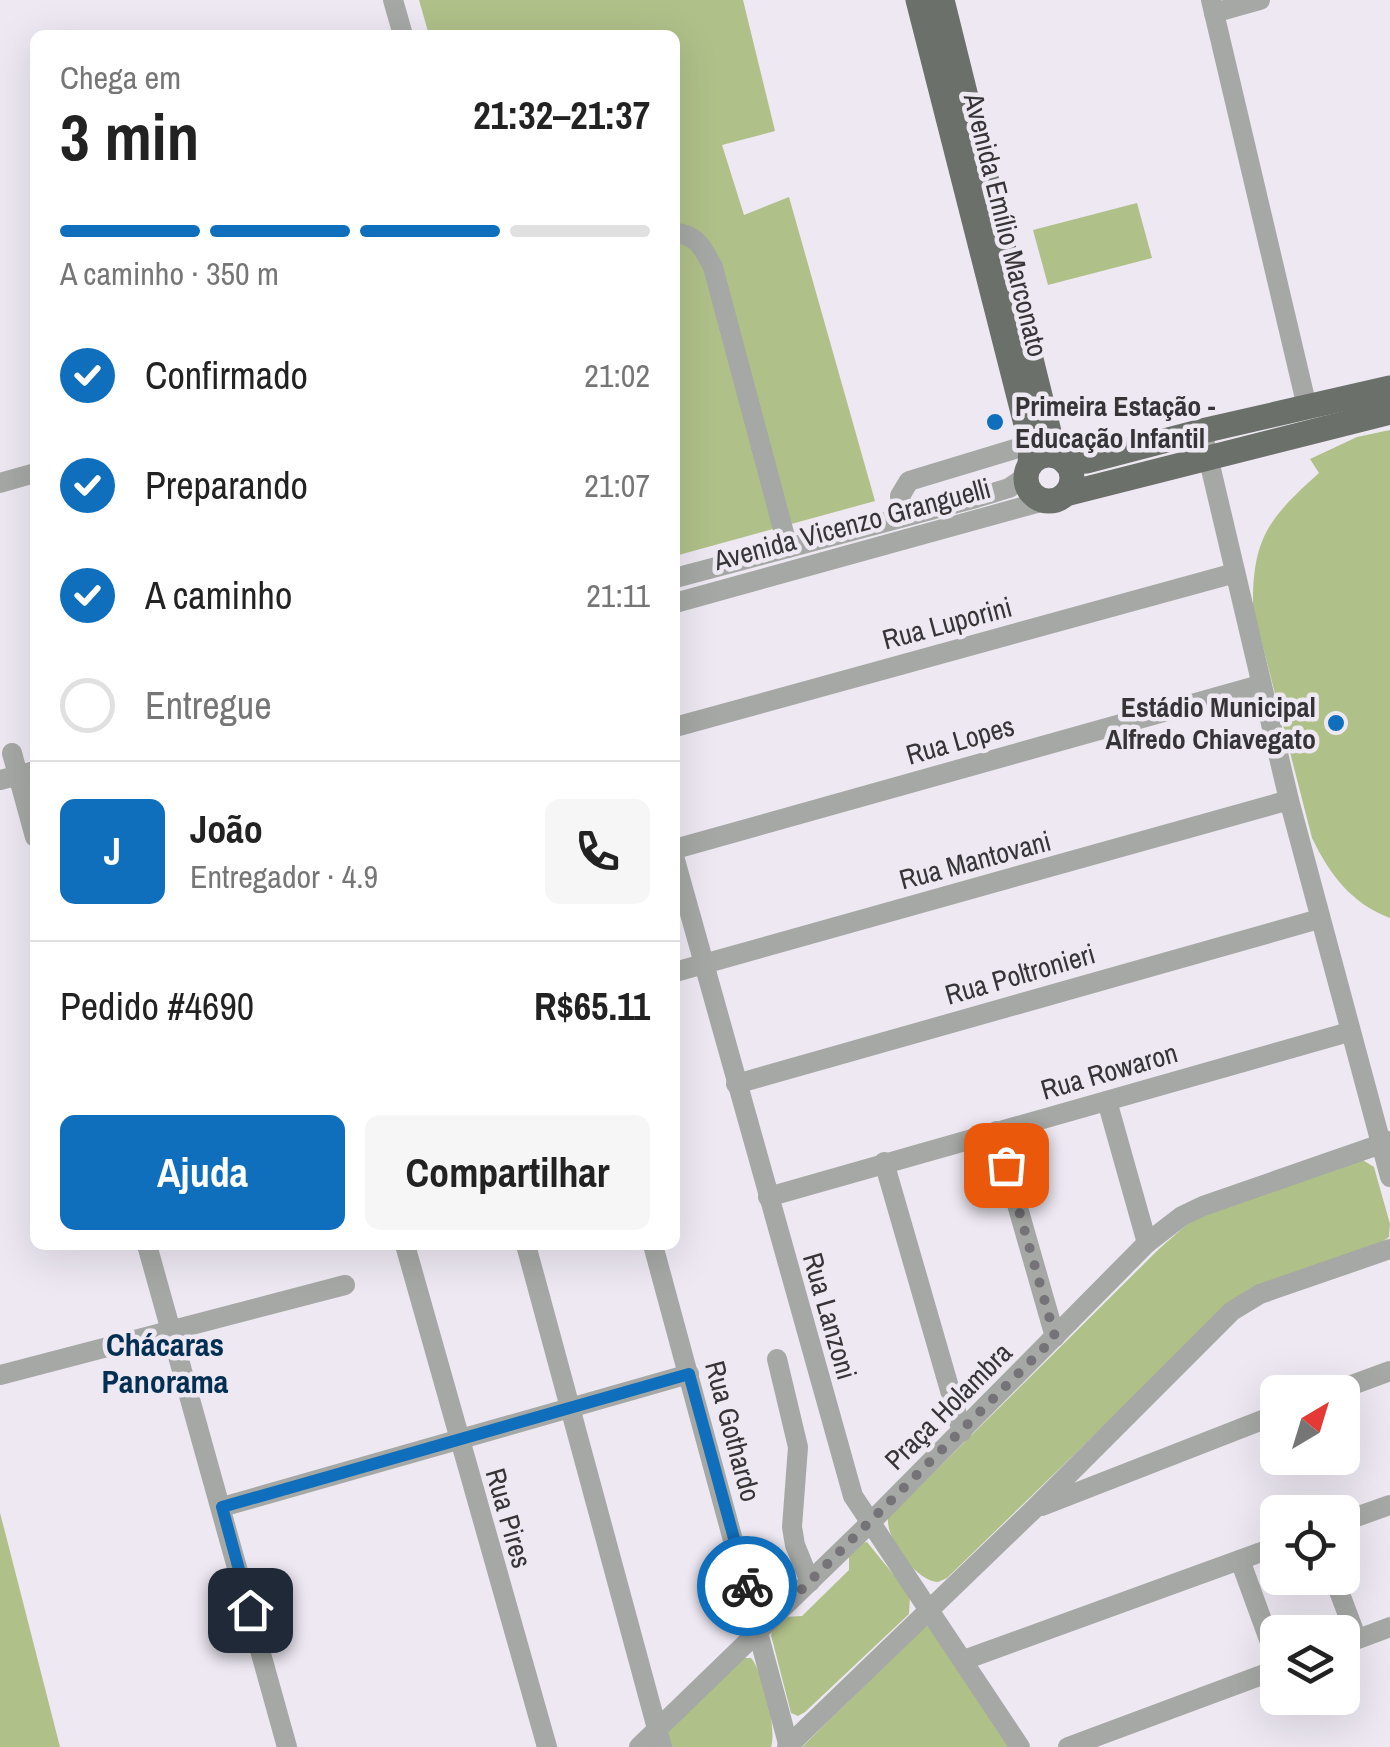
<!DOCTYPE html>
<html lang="pt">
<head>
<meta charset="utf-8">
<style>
	body { margin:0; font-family:"Archivo Narrow",sans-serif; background:#f6f6f6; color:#222; height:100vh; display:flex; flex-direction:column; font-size:38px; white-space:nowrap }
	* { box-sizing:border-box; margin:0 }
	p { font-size:32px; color:#767676 }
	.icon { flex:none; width:55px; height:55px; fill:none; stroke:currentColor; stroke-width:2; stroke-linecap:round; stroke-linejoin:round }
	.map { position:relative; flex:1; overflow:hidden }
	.drawer { position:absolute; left:30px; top:30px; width:650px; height:1220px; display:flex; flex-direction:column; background:#fff; border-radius:15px; box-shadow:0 10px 40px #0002 }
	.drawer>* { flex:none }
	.needle { width:65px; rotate:38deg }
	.buttons { position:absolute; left:1260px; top:1375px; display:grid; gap:20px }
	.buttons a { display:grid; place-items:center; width:100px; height:100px; border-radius:15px; background:#fff; box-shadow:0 10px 40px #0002; font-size:50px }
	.pin { position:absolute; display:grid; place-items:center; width:85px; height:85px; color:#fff; margin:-42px; border-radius:20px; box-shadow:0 5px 15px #0006 }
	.courier { position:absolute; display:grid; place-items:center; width:100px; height:100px; margin:-50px; border:8px solid #106fbc; border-radius:50%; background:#fff; color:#222; box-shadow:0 2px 12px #0007 }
	.headline em { font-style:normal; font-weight:700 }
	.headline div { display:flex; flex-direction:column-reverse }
	.headline { display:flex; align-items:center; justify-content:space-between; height:170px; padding:0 30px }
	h1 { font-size:65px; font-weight:700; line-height:75px }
	.bar { display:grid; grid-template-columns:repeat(4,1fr); gap:15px 10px; align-content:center; height:120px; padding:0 30px }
	.bar i { height:12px; border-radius:8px; background:#e0e0e0 }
	.bar .current { background:#106fbc }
	.bar p { grid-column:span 4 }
	.line { display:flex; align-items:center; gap:25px; padding:0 30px; border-top:2px solid #e0e0e0 }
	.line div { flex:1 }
	.round { display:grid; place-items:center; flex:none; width:105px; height:105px; border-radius:15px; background:#f6f6f6 }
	ol { padding:0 30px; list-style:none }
	li { display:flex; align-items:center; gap:30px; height:110px }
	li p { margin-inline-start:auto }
	li .icon { padding:10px; border-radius:50%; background:#106fbc; color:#fff; stroke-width:4 }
	li:last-child { color:#767676 }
	li i { width:55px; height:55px; border:5px solid #e0e0e0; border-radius:50% }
	.primary-button { display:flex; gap:20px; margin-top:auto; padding:20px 30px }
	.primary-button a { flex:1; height:115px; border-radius:15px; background:#106fbc; color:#fff; font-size:40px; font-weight:700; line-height:115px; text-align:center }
	.primary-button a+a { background:#f6f6f6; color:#222 }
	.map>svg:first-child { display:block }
	.green { fill:#b0c089 }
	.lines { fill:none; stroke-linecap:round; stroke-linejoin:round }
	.minor { stroke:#a5a8a4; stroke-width:20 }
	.major { stroke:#6b706a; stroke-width:25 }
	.done { stroke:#767378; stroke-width:10; stroke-dasharray:0 18 }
	.route { stroke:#106fbc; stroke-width:12 }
	.poi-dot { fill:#106fbc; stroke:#ede8f2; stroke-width:4 }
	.labels { text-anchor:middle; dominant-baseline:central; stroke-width:9; stroke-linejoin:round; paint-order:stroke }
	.street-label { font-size:28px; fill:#363437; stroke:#ede8f2 }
	.poi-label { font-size:28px; font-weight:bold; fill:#363437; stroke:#ede8f2; text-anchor:start }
	.quarter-label { font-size:32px; font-weight:bold; fill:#032f53; stroke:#ede8f2 }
</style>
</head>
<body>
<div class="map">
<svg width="1390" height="1747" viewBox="0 0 1390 1747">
	<rect width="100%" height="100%" fill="#ede8f2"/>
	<!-- green -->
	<g class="green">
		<path d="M419,0H743L775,131L722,145L744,215L789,197L875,501L675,556V35H429Z"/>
		<path d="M1137,203L1152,258L1048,285L1033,230Z"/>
		<path d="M1390,430V918C1351,903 1330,875 1312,838L1253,608C1252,538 1269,518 1319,473L1310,459L1357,437Z"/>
		<path d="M1361,1159L1374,1167L1390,1224L1389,1237L1380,1243L1259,1286L1234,1299L947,1578L938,1582C916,1581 886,1540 888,1518L1160,1248L1191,1221L1204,1215Z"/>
		<path d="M0,1513L4,1528L60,1747H0Z"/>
		<path d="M867,1542L910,1595L909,1614L805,1712L798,1716L791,1713L771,1635L773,1628L784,1617L802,1616L849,1570V1553L859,1543Z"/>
		<path d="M930,1621L1012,1747H802Z"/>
		<path d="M744,1658H751C763,1671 777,1730 771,1747H670L668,1731Z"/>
	</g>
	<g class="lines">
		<!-- minor -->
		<g class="minor">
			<path d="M393,0L403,35"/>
			<path d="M1211,0L1307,407"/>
			<path d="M1214,13L1260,0"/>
			<path d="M675,233C697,234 704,250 713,267L788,548"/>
			<path d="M1202,431L1289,800L1390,1177"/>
			<path d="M0,483L35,473"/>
			<path d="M905,516L900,496L909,481L1031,444"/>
			<path d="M675,578L976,498L1009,488L1025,477"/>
			<path d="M675,603L1044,501"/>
			<path d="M675,727L1235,573"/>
			<path d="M12,753L35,837"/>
			<path d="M0,780L35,771"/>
			<path d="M675,849L1260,685"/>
			<path d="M675,860L853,1496L1020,1747"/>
			<path d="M675,972L1289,800"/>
			<path d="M736,1084L1319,919"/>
			<path d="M1107,1101L1147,1243"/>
			<path d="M996,1131L1055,1337"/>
			<path d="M884,1162L962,1432"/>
			<path d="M768,1197L1349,1032"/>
			<path d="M147,1245L287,1747"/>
			<path d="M405,1245L547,1747"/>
			<path d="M526,1245L662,1747"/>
			<path d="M653,1245L789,1747"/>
			<path d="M777,1359L798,1447L792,1527L795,1545L810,1582"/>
			<path d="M0,1375L345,1285"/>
			<path d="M1333,1392L1390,1371"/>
			<path d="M1042,1506L1278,1414"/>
			<path d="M222,1507L689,1374"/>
			<path d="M1342,1522L1390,1505"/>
			<path d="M1240,1560L1278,1664"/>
			<path d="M1334,1578L1357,1639"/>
			<path d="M1342,1645L1390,1627"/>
			<path d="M964,1660L1278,1546"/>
			<path d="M639,1747L869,1524L1147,1243L1182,1216L1203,1206L1390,1141"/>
			<path d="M787,1747L1034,1509L1232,1311L1260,1294L1390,1249"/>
			<path d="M1068,1747L1278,1669"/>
		</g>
		<!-- major -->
		<g class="major">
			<path d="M918,0L1031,444L1030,465"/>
			<path d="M942,0L1055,456"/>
			<circle cx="1049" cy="478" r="23"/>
			<path d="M1065,462L1087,461L1202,431L1390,388"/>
			<path d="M1066,494L1390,412"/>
		</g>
	</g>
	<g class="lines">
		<!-- done -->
		<path class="done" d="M747,1586L759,1632L1055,1337L1006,1165"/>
		<!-- route -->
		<path class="route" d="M250,1610L222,1507L689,1374L747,1586"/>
	</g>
	<!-- markers -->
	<g class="poi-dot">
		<circle cx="995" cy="422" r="10"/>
		<circle cx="1336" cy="723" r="10"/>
	</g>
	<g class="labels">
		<!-- street labels -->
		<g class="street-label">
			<text transform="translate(1006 225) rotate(76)">Avenida Emílio Marconato</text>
			<text transform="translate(852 524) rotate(-15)">Avenida Vicenzo Granguelli</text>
			<text transform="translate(947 623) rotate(-15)">Rua Luporini</text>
			<text transform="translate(960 740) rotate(-16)">Rua Lopes</text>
			<text transform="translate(975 860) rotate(-15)">Rua Mantovani</text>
			<text transform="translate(1020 974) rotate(-16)">Rua Poltronieri</text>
			<text transform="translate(1109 1071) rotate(-16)">Rua Rowaron</text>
			<text transform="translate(830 1316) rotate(74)">Rua Lanzoni</text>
			<text transform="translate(948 1406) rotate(-45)">Praça Holambra</text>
			<text transform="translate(733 1431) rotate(75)">Rua Gothardo</text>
			<text transform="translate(509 1518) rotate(74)">Rua Pires</text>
		</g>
		<!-- poi labels -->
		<g class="poi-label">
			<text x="1015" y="406">Primeira Estação -<tspan x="1015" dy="32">Educação Infantil</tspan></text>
			<text x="1316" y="707" text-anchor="end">Estádio Municipal<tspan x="1316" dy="32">Alfredo Chiavegato</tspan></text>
		</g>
		<!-- quarter labels -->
		<g class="quarter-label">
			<text x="165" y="1344">Chácaras<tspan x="165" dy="37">Panorama</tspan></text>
		</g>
	</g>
</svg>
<div class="buttons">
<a><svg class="needle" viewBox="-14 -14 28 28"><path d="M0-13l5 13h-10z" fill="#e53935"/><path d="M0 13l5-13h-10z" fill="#767676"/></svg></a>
<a><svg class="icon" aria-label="locate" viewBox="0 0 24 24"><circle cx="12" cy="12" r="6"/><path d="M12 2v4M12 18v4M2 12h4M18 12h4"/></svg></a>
<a><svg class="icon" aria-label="layers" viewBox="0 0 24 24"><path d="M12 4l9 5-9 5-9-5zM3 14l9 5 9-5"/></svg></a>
</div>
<div class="pin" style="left:1006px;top:1165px;background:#ea580c"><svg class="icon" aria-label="bag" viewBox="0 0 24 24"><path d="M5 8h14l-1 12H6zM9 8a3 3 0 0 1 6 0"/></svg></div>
<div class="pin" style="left:250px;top:1610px;background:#1f2937"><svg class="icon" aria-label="home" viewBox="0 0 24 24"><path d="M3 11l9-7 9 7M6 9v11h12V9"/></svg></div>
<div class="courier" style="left:747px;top:1586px"><svg class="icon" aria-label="bike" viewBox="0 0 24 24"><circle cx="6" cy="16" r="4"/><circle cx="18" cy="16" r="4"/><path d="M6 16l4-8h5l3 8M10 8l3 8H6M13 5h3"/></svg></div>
<section class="drawer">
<div class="headline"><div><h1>3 min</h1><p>Chega em</p></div><em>21:32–21:37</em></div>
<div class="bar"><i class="current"></i><i class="current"></i><i class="current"></i><i></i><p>A caminho · 350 m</p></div>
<ol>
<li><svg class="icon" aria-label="check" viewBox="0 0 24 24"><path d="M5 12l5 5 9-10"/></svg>Confirmado<p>21:02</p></li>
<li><svg class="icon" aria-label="check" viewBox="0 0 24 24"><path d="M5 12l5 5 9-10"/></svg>Preparando<p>21:07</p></li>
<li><svg class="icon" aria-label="check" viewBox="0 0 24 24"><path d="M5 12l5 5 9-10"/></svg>A caminho<p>21:11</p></li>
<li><i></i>Entregue</li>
</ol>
<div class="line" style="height:180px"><b class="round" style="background:#106fbc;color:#fff">J</b><div><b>João</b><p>Entregador · 4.9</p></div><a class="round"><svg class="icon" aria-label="phone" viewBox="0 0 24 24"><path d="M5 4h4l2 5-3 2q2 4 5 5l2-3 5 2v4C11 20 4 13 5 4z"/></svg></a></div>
<div class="line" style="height:130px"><div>Pedido #4690</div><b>R$65.11</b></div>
<div class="primary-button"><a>Ajuda</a><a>Compartilhar</a></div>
</section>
</div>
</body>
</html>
